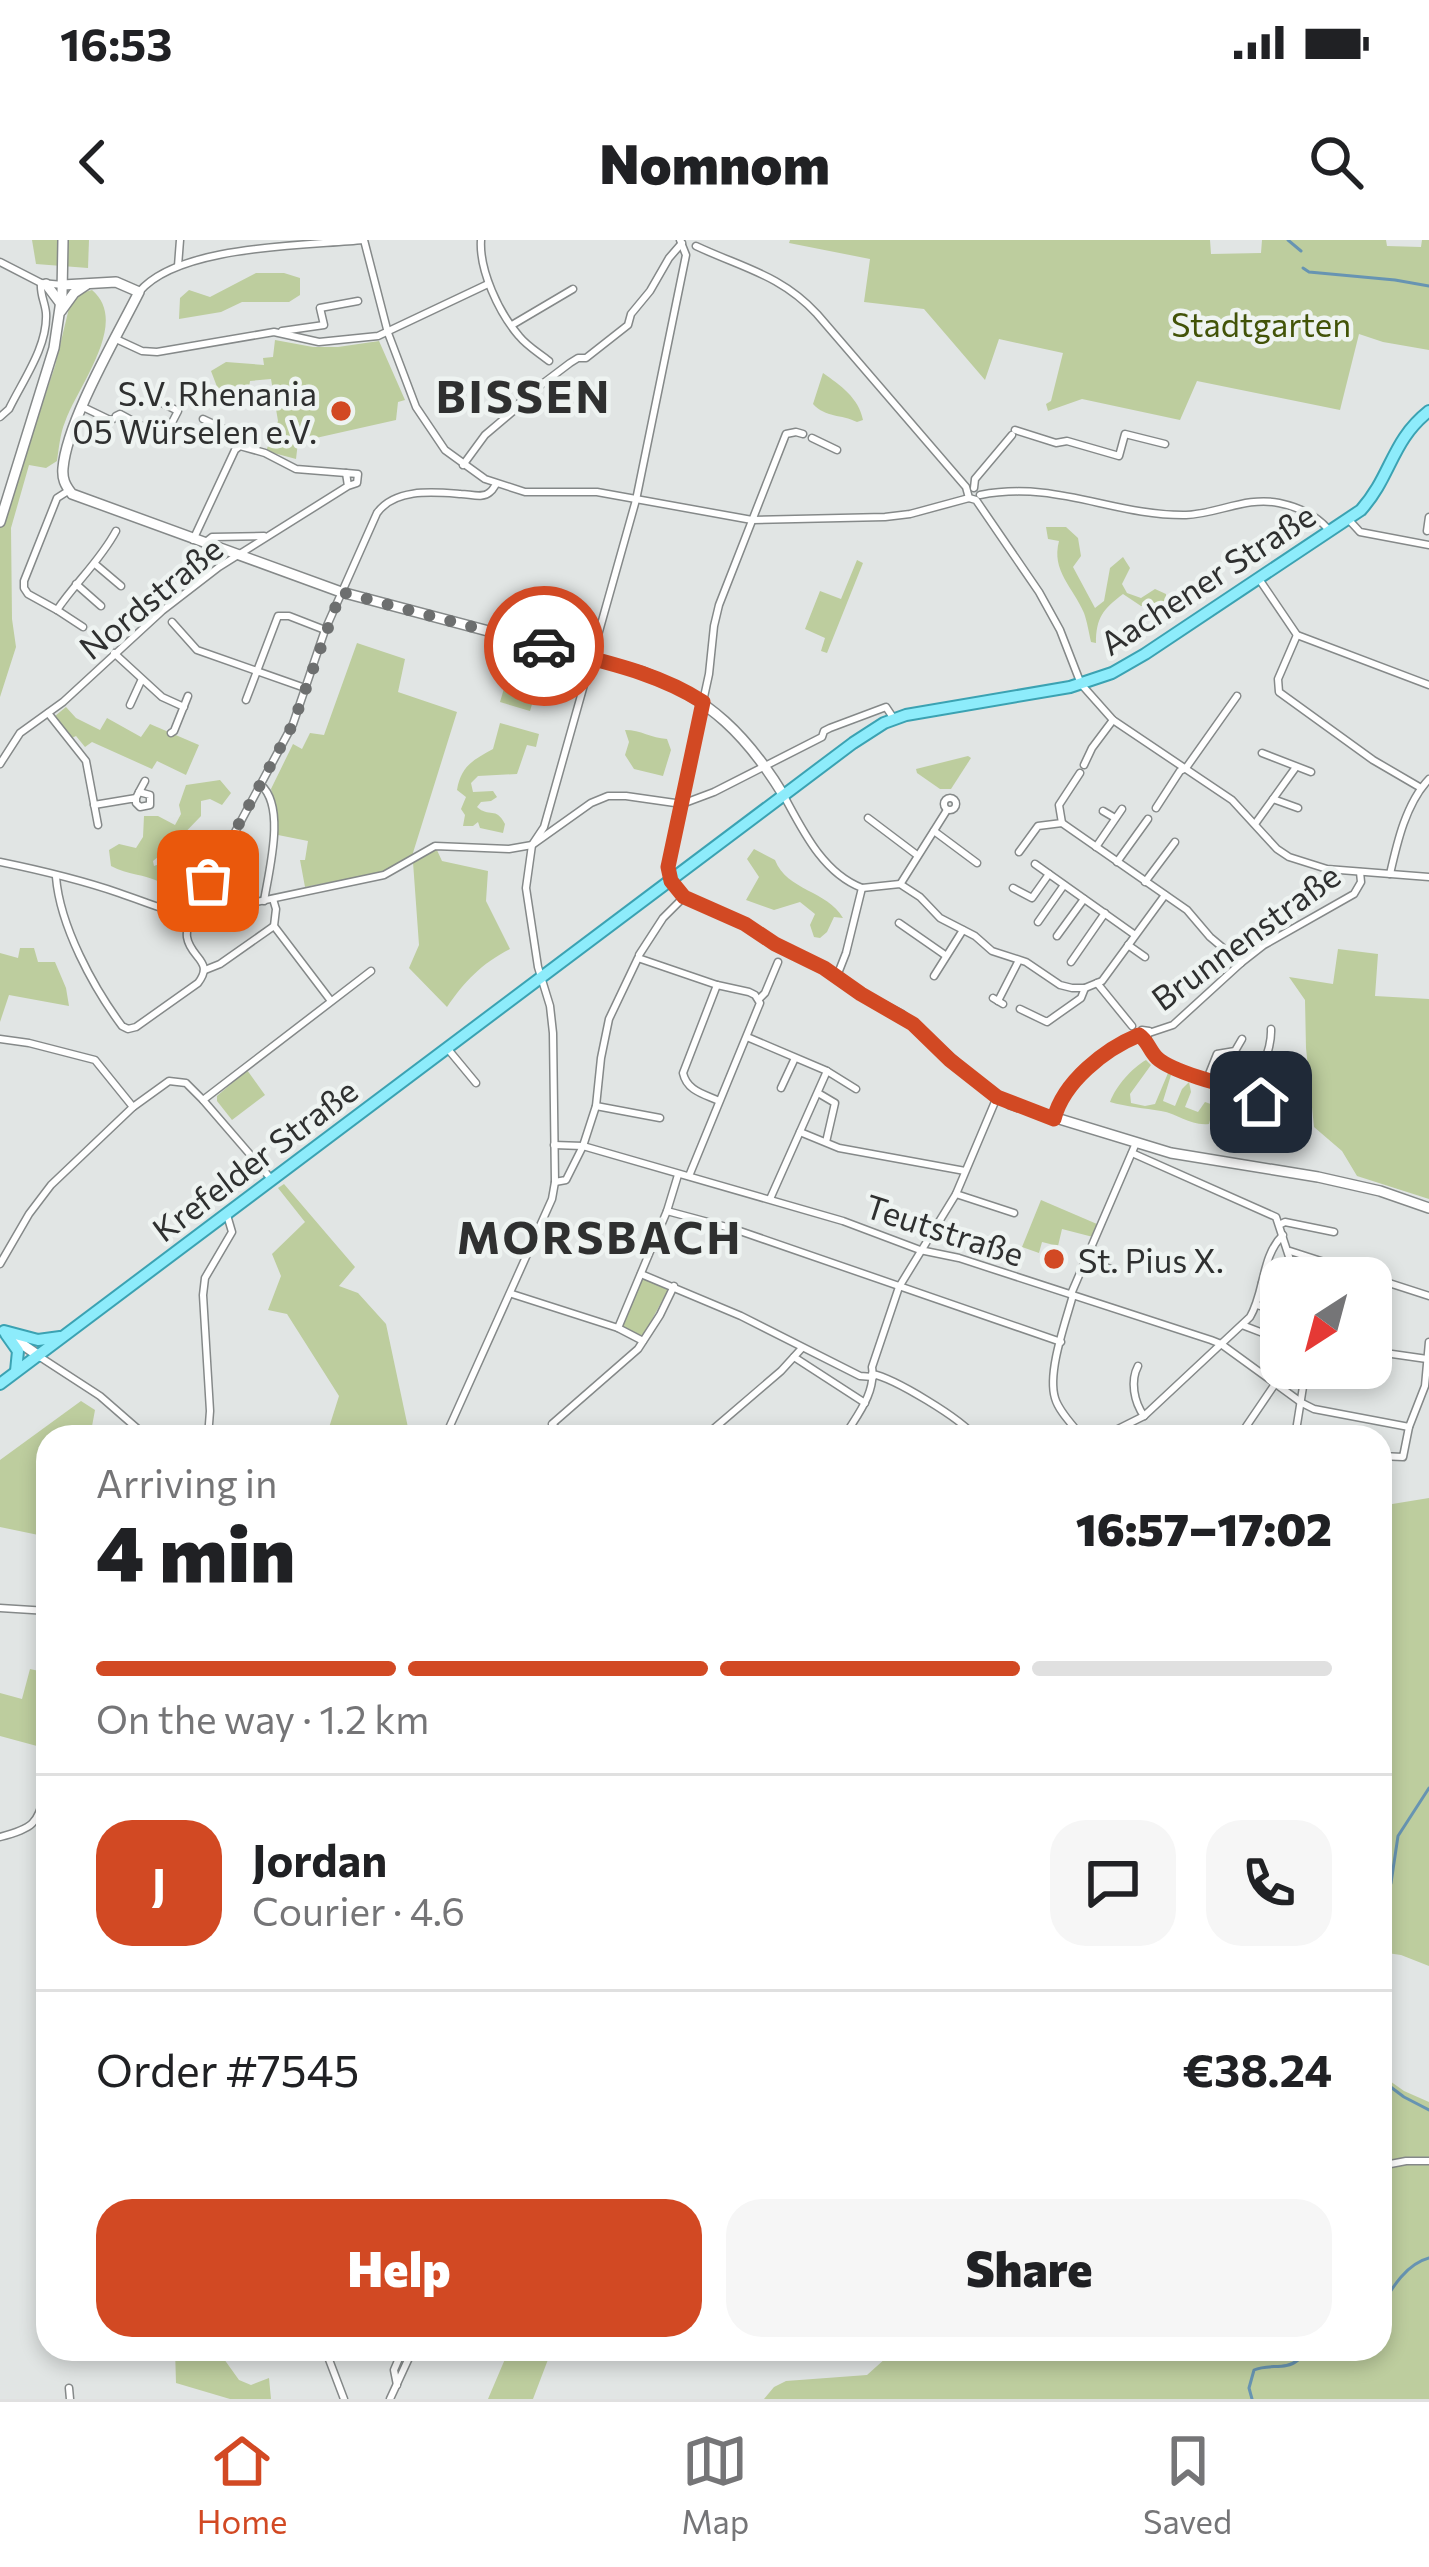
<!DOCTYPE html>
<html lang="en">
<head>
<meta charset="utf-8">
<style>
	body { margin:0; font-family:Commissioner,sans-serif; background:#f6f6f6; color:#202124; height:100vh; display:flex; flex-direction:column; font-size:45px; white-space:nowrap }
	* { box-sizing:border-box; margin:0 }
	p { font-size:39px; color:#757577 }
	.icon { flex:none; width:66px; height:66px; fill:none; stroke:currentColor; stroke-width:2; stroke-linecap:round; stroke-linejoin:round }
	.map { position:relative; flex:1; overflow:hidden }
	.side { position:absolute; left:36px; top:1185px; width:1356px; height:936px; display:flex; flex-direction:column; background:#fff; border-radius:36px; box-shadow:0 6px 18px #0003 }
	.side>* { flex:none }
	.needle { width:78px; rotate:216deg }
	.tools { position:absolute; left:1260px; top:1017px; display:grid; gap:24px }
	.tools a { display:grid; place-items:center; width:132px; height:132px; border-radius:24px; background:#fff; box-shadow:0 6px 18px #0003; font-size:60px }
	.pin { position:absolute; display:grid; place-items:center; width:102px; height:102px; color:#fff; margin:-51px; border-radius:24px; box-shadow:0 6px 18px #0006 }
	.courier { position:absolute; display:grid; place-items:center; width:120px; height:120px; margin:-60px; border:9px solid #d24923; border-radius:50%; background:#fff; color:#222; box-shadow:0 3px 15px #0007 }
	.head em { font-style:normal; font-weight:800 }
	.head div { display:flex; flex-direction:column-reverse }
	.head { display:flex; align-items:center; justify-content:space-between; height:204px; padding:0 60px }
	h1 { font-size:78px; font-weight:800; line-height:90px }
	.bar { display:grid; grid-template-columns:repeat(4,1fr); gap:18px 12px; align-content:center; height:144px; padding:0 60px }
	.bar i { height:15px; border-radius:9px; background:#e0e0e0 }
	.bar .on { background:#d24923 }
	.bar p { grid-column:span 4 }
	.line { display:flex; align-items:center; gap:30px; padding:0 60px; border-top:3px solid #e0e0e0 }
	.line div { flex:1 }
	.round { display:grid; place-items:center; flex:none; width:126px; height:126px; border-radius:36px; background:#f6f6f6 }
	.button { display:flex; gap:24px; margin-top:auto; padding:24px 60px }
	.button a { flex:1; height:138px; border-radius:36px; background:#d24923; color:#fff; font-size:48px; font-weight:800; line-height:138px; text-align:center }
	.button a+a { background:#f6f6f6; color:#202124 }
	.status { display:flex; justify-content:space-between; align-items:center; height:84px; padding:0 60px; background:#fff; direction:ltr }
	.status svg { height:33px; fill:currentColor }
	header { display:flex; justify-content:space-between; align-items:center; height:156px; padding:0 60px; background:#fff; font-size:54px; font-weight:800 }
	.tab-bar { display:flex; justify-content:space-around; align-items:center; height:168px; border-top:3px solid #e0e0e0; background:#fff; font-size:33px; color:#757577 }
	.tab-bar a { display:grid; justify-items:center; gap:6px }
	.tab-bar .on { color:#d24923 }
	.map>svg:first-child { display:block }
	.green { fill:#bdcd9e }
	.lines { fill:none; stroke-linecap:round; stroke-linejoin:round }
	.stream { stroke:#6794b2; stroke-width:3 }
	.street-casing { stroke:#858989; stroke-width:9 }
	.secondary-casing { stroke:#858989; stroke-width:12 }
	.primary-casing { stroke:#3ba2b2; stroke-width:14 }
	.street { stroke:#fff; stroke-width:6 }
	.secondary { stroke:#fff; stroke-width:9 }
	.primary { stroke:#8decfb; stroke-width:10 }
	.done { stroke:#6d6f6f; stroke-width:12; stroke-dasharray:0 21.6 }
	.route { stroke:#d24923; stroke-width:15 }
	.poi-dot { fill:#d24923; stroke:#eef3f1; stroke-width:4.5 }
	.labels { text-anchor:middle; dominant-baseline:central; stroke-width:9; stroke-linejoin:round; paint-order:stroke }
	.park-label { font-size:33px; fill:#425308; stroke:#eef3f1 }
	.poi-label { font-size:33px; fill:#2f3030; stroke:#eef3f1; text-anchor:end }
	.street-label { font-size:33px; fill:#2f3030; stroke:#eef3f1 }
	.district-label { font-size:45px; font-weight:bold; letter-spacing:3px; fill:#2f3030; stroke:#eef3f1 }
</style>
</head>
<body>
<div class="status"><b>16:53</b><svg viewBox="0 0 49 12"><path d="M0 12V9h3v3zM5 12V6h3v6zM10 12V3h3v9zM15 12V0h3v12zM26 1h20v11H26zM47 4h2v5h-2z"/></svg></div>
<header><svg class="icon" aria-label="back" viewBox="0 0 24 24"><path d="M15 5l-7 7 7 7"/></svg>Nomnom<svg class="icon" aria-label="search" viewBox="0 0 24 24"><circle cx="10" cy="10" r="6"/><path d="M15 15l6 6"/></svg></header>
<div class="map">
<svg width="1429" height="2159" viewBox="0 0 1429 2159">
	<rect width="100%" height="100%" fill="#e1e5e4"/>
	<!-- green -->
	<g class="green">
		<path d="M32,0H89L88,28L36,24Z"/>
		<path d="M790,0H1210L1211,14L1261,13L1262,0H1386L1387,6L1421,7L1422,0H1429V110L1383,102L1359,94L1340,170L1197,141L1180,180L1082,159L1048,171L1046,164L1051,161L1063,113L999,99L985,140L924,69L864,62L870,19L789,3Z"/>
		<path d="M256,33H284L300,38V55L289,62H242L221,72L179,79L180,58L189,50L210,57Z"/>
		<path d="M92,50C130,82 79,144 65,182C60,194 59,208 57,221L46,228L29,225L11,288L12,379L16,407L0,457V262L8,266L55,126L70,64L78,54Z"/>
		<path d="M275,100L313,107H338L379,101L405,160L398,162L396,180L298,202L296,219L266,211L278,181L271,139L250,141L246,167L219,152L211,131L226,122L264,125L263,118L273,117Z"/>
		<path d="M823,133C840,145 859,158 863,180L857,182C841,174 826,178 813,164Z"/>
		<path d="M1046,287H1066L1078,298L1081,316L1073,327L1095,368L1104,361L1110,328L1123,317L1130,328L1122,344L1127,353L1141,358L1155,349L1166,354V365L1141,366L1123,354C1103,369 1096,378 1096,403L1091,402C1089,393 1087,381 1084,373C1073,347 1051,331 1059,301L1048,299Z"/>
		<path d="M857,320L863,323L827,413L821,411L825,398L805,389L820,351L841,359Z"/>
		<path d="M357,403L405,419L398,452L457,472L412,616L383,632L305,647L300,620H305L308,601L278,595V574L271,549L293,504L302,509L310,493L324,495Z"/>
		<path d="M510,428L549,440L542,464L533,461L530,471L500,462Z"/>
		<path d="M66,467L76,478L100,490L107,478L141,497L150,484L199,505L186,535L157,521L152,529L92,502L85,507L76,496L72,498L55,476Z"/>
		<path d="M500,483L539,494L536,507L527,505L517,534L478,536L471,543L473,552L493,551L497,557L491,561L481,562L477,567C489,578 496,566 505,584L503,593L480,588L478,582L473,586H463L465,575L461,569L466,557L457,550C461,526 473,520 493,509Z"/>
		<path d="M625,490C641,490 651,498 667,499L671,510L663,536L634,529L625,515L629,502Z"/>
		<path d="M968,516L971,518L951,549H940L917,533L916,529Z"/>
		<path d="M220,540L231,553L222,565L210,559L201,561V576L173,605L153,621L154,626L162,623L172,625L170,637L160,642C144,634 128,635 111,626L109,610L119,604L136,608L143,597L144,576H158L175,585L181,574L179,565L186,545Z"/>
		<path d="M436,608L442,621L488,631L486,661L510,709C481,724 465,741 447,767L409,728L419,705L413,622Z"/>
		<path d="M754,609L775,620C787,651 827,650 843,678L834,677L827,692L820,698L814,697L810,685L815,674L800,662L774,670L746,660L759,637L747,619Z"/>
		<path d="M20,708H34L38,722H55L66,748L69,766L9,755L0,782V713L18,718Z"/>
		<path d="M1338,709L1378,714L1375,756L1429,759V959L1357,936L1342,911L1314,887L1306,808L1305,760L1289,737L1333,744Z"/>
		<path d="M1146,820L1151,825L1130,854L1131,863L1145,866L1155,864L1168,833L1171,835L1163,861L1175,866L1182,849L1189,842L1191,852L1185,867L1198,872L1205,862L1228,870L1212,873L1209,884C1190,886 1179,874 1161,871C1144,868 1127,867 1110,862C1116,846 1132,828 1146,820Z"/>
		<path d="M247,830L265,855L232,880L217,861V856Z"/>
		<path d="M284,944L355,1027L339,1046L358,1053L386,1084L410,1197H398L373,1190L371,1197H326L339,1156L287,1074L268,1070L281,1036L272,1014L305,982L278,948Z"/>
		<path d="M1041,960L1097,984L1093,997L1062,989L1058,1006L1042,1002L1039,1013L1022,1007Z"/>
		<path d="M643,1037L669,1048L642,1098L620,1086Z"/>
		<path d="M81,1161L95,1170L90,1197H48V1297L0,1287V1220Z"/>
		<path d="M1429,1258V1726L1401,1715L1380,1712V1266Z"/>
		<path d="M30,1429L48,1433V1509L0,1496V1453L22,1459Z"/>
		<path d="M1380,1834L1404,1851L1429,1862V2159H764L774,2147L786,2141L867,2135L896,2109H1380Z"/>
		<path d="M175,2109H228L224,2119L239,2140L251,2145L269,2138L271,2159H230L176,2143Z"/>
		<path d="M503,2109H552L533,2159H488L508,2112Z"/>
	</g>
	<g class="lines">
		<!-- stream -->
		<g class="stream">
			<path d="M1288,0L1301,11"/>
			<path d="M1303,28L1309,32L1395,40L1429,46"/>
			<path d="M1380,1677L1391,1643L1398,1596L1429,1548"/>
			<path d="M1380,1839L1404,1857L1429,1870"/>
			<path d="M1380,2068C1392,2048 1406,2024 1429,2018"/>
			<path d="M1252,2159L1249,2148L1254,2130C1269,2123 1285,2131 1298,2120L1296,2109"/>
		</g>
		<!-- street casing -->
		<g class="street-casing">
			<g id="street">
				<path d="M364,0L388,93L416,167L445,210L485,239L525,252H597L752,280L885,277L910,274L969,258"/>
				<path d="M481,0C479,30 499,73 519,96C527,106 539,113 549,121"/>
				<path d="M696,6C743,28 781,35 817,74L966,247L969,258L976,260L1039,352L1060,390L1081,444L1113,480L1232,560L1277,609L1289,617L1327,629L1429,637"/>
				<path d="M0,22L41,43L63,45"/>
				<path d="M178,26L180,0"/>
				<path d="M139,52C178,5 303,6 363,0"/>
				<path d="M512,85L573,49"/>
				<path d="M282,91L324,85L320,68L358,61"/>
				<path d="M116,99L142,111L157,112L274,92L319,102L378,96L488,44"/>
				<path d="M83,167L110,180L113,179"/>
				<path d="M116,176L120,174L164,198L178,171L162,163"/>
				<path d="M0,177L9,169C23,140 48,106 46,73C45,62 40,55 41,43"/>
				<path d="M203,179L237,195L240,206"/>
				<path d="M1015,190L1056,203L1067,201L1119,216L1125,194L1165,204"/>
				<path d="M812,198L837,210"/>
				<path d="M463,225L485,195L518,167L521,160L570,123L578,118H586L628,85L631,74L650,51L669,18L682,3"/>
				<path d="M974,248L975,239L1012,195"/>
				<path d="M68,251L57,258L24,341V348L28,354L57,370C75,343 100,321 116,291"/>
				<path d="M980,255C1057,240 1113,276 1186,275C1217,274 1247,256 1279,263C1298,267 1315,274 1328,289"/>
				<path d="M1349,280L1360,292L1429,305"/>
				<path d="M1427,291L1429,277"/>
				<path d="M193,300L235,210L240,206L265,213L296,229L346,233"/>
				<path d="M207,301L212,297L264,296"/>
				<path d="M95,324L121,346"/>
				<path d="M1259,339L1297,395L1429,445"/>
				<path d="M76,344L101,366"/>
				<path d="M57,370L83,387"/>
				<path d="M172,382L197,410L305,448"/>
				<path d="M1297,395L1278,439L1279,452L1373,520L1421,548"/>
				<path d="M114,413L162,457L184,467"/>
				<path d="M246,460L278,376H289L325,390"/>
				<path d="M130,465L141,441"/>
				<path d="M48,473L86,521L98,585"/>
				<path d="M171,493L174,491L188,456"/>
				<path d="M1262,513L1311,532"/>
				<path d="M0,524L20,493L63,462L162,371L219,327L348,246L357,243L358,234L346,233L348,246"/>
				<path d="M1084,525L1092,508L1113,480"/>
				<path d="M261,545C286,567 269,630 264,661"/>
				<path d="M139,552L145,541"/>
				<path d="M784,556C803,591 823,633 862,648L846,713L837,736"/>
				<circle cx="950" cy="564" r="6"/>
				<path d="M1273,559L1298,568"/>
				<path d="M94,565L136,558L139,552L150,555V565L140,567L136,563V558"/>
				<path d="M1156,568L1180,531L1186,528L1237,456"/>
				<path d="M1103,571L1115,578"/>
				<path d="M868,578L917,615"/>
				<path d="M1062,583L1187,670L1210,697L1241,723"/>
				<path d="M1255,584L1296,527"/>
				<path d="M934,591L977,623"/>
				<path d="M1096,607L1122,569"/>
				<path d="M1019,612L1038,586L1062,583L1059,565L1080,533"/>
				<path d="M0,622C39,630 81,640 119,653C143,661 165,671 190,676L384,635L435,606L509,609L532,605L591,563L608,556H626L682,564L714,552L822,497L824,491L830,488L886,467L894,479"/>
				<path d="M1117,622L1148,579"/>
				<path d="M1035,624L1135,695"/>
				<path d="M1390,634C1397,603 1406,563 1429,539"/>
				<path d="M56,637C60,686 93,747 122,786L128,789L136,787L198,743C215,721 190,718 187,697C186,690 189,682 190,676L293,484L325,390L377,273C395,248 433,252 461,254C470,254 483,259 490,252C493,250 494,247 496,244"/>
				<path d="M670,638L667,627L709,434L714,386L719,365L786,194L796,192L803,194"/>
				<path d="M1145,642L1175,602"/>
				<path d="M901,643L947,570"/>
				<path d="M862,648L900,644L920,657L940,678L975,696L992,711L1026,722L1060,745L1072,748H1085L1102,741L1165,655"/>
				<path d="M1013,648L1032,658L1049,634"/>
				<path d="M273,659L276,669L274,686L331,761"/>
				<path d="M1038,682L1064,645"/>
				<path d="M899,683L945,715"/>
				<path d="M1057,696L1084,659"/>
				<path d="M1128,705L1145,717"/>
				<path d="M639,715L663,678L684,657"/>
				<path d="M1071,722L1105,673"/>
				<path d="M205,730L220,724L274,686"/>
				<path d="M934,736L963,690"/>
				<path d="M1097,743L1132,786"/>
				<path d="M717,745L683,833C687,851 704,854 719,861"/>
				<path d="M993,758L1003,764"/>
				<path d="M759,759L765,753L778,722"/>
				<path d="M998,761L1018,722"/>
				<path d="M1020,769L1047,782L1081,758L1085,748"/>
				<path d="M1142,790L1149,791L1147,798L1140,797Z"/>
				<path d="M1149,793L1173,785L1241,723L1264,705L1354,654L1361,642L1360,632"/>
				<path d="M747,797L827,831L856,849"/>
				<path d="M0,799L29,803L95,820L133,867"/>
				<path d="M1146,799C1160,824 1172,826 1198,835C1209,840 1222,847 1234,847C1259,847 1272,809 1271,789"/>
				<path d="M447,808L476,843"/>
				<path d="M1207,839L1217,814L1235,811L1242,799"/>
				<path d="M1242,846L1250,858L1274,866L1282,848"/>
				<path d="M781,848L795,818"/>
				<path d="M818,853L835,863L826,902"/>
				<path d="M203,860L371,731"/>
				<path d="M596,866L660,878"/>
				<path d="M1054,879C1064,842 1104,809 1139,795"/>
				<path d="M800,892L839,908L965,931"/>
				<path d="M554,905L583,906L843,981L920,1010L959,1018L1211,1100L1221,1104L1302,1163L1314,1169L1409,1187"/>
				<path d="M1132,913L1276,977L1296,1038"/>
				<path d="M555,942L566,940L583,906L596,866L601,818L609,779L638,718L717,745L749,752L755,755L760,763L689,936"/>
				<path d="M956,954L1014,973"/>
				<path d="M770,959L827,831"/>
				<path d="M667,971L734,989L1061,1102"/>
				<path d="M1281,984L1285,982L1334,992"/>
				<path d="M1290,1011L1429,1056"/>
				<path d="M1087,1020L1113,1030"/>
				<path d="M0,1024L29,974L51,945L133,867L169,841L186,843L203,860L272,940"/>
				<path d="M641,1034L741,1076L860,1136L873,1137"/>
				<path d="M1262,1043L1281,1048"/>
				<path d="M512,1054L618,1088L643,1101"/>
				<path d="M1071,1054L1136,903"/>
				<path d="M1073,1055C1066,1081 1047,1132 1055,1158C1059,1172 1073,1185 1082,1197"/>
				<path d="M1257,1065L1281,1072"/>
				<path d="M1242,1085L1281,1100"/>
				<path d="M618,1088L667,971L678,935"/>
				<path d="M1371,1111L1427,1119"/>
				<path d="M40,1117L100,1156L147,1197"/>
				<path d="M794,1117L865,1163"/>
				<path d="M1138,1126C1130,1141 1134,1162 1144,1176"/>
				<path d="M872,1134C894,1138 962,1179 975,1197"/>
				<path d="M208,1197L210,1171L203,1055L205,1038L232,992L227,975"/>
				<path d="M445,1197L552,959L555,942L553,793L550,766L538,727L526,648L532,605L544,587L636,260L686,15L680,0"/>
				<path d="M564,1197L552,1184L638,1109L660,1075L674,1046"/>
				<path d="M704,1197L781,1131L802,1108"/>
				<path d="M844,1197C857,1175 876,1153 872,1127L899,1047L956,954L997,857"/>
				<path d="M1102,1197L1144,1176L1250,1077C1265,1052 1261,1016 1283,995"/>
				<path d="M1239,1197L1275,1144"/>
				<path d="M1295,1197L1306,1128"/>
				<path d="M1380,1216L1403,1217L1409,1187L1425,1146L1429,1102"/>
				<path d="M0,1368L48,1371"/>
				<path d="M0,1597C39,1587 36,1582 48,1546"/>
				<path d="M1380,1926L1406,1921H1429"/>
				<path d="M325,2109L344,2159"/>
				<path d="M397,2145L394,2130L403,2109"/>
				<path d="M69,2148L70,2159"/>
				<path d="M390,2159L413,2109"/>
			</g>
		</g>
		<!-- secondary casing -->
		<g class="secondary-casing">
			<g id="secondary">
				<path d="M46,44L61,64"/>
				<path d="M63,45L116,42L139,52C117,96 67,181 63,228C62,239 65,245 72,254L341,352L643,432C710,459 747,495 784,556"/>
				<path d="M61,71L74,53L86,45"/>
				<path d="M0,282L54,108L62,54L63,0"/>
				<path d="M671,641L684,657L745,684L775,704L824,728L861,754L901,775L983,847L1010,864L1171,913L1318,937L1380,951L1429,968"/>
				<path d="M9,1095L39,1116"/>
			</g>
		</g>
		<!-- primary casing -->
		<g class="primary-casing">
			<g id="primary">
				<path d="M4,1091L38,1100L60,1097"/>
				<path d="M6,1094L18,1111L16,1131"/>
				<path d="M0,1144L853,503L884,483L906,475L1070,447L1112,433L1145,414L1361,270C1392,235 1391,201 1429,171"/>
			</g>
		</g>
		<!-- street -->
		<use href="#street" class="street"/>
		<!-- secondary -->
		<use href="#secondary" class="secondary"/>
		<!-- primary -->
		<use href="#primary" class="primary"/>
	</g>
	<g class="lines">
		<!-- done -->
		<path class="done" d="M208,641L293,484L341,352L544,406"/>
		<!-- route -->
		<path class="route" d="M544,406C599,421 655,431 703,462L668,627L671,641L684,657L745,684L775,704L824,728L861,754L913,784L950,820L997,857L1054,879C1063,842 1105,809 1139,795C1148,801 1149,810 1157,818C1170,830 1225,848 1242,846L1247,855L1261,862"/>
	</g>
	<!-- markers -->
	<g class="poi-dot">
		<circle cx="341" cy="171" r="12"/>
		<circle cx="1054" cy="1019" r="12"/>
	</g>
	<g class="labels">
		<!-- park labels -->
		<g class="park-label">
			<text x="1261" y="83">Stadtgarten</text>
		</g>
		<!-- poi labels -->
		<g class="poi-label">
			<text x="317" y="152">S.V. Rhenania<tspan x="317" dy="38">05 Würselen e.V.</tspan></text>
			<text x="1078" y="1019" text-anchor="start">St. Pius X.</text>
		</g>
		<!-- street labels -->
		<g class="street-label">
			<text transform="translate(1207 338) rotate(-33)">Aachener Straße</text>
			<text transform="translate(150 357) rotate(-39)">Nordstraße</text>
			<text transform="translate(1245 696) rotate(-36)">Brunnenstraße</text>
			<text transform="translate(254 919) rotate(-37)">Krefelder Straße</text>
			<text transform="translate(945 989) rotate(18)">Teutstraße</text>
		</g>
		<!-- district labels -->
		<g class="district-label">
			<text x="524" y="154">BISSEN</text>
			<text x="600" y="995">MORSBACH</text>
		</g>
	</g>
</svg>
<div class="tools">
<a><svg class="needle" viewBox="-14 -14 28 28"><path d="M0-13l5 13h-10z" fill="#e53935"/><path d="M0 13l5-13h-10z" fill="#757577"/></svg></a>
</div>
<div class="pin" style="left:208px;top:641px;background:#ea580c"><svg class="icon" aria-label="bag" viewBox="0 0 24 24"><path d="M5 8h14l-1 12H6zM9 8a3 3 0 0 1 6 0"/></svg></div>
<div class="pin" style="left:1261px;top:862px;background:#1f2937"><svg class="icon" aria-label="home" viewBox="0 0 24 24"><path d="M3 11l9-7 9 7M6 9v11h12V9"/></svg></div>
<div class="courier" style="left:544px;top:406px"><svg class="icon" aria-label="car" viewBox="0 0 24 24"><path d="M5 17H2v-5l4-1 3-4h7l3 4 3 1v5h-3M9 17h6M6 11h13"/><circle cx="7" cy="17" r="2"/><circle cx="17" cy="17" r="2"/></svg></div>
<section class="side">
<div class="head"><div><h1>4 min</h1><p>Arriving in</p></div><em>16:57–17:02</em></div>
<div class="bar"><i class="on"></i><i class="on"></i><i class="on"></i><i></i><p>On the way · 1.2 km</p></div>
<div class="line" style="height:216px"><b class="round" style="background:#d24923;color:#fff">J</b><div><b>Jordan</b><p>Courier · 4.6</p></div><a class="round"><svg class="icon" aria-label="chat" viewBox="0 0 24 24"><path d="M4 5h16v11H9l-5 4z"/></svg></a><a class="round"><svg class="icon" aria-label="phone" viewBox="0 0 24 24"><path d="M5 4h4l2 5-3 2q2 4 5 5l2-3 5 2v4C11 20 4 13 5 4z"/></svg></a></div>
<div class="line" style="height:156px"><div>Order #7545</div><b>€38.24</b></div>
<div class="button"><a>Help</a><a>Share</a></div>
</section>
</div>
<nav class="tab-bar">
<a class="on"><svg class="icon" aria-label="home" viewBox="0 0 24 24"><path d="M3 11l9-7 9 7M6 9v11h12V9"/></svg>Home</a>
<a><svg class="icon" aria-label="map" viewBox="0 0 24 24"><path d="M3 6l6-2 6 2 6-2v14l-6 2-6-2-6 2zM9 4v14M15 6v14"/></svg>Map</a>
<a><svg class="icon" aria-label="saved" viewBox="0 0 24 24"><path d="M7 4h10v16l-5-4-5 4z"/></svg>Saved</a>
</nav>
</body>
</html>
